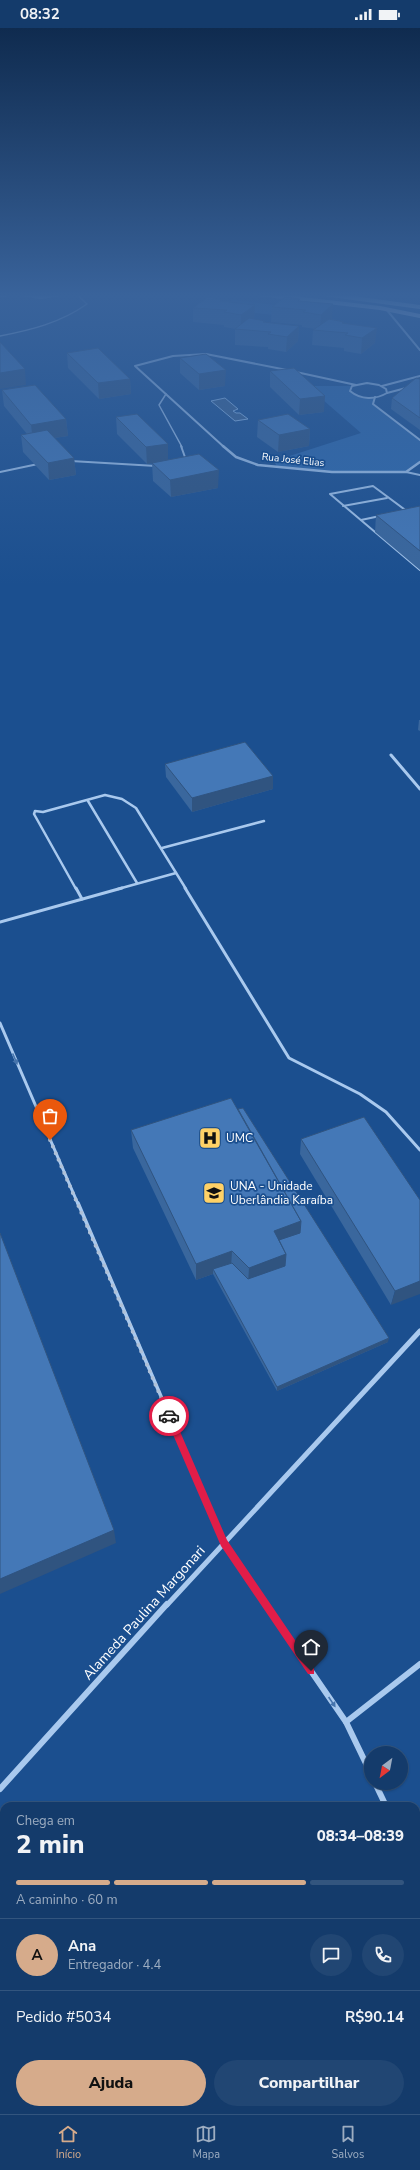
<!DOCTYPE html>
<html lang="pt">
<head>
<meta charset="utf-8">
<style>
	body { margin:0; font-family:"Nunito Sans",sans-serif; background:#214673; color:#f1f3f6; height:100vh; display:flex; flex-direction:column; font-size:15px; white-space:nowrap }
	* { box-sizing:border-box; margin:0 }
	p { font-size:13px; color:#9dadc1 }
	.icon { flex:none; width:22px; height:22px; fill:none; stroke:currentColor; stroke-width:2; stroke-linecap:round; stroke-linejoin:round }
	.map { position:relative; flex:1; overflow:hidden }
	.details { position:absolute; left:0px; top:1774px; width:420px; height:312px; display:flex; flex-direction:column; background:#143b6b; border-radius:12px 12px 0 0; box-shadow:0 1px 3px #0004,0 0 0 1px #33557e }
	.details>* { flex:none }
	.needle { width:26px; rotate:212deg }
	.tools { position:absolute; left:364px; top:1718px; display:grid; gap:8px }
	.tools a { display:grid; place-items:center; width:44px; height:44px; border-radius:50%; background:#143b6b; box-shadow:0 1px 3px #0004,0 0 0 1px #33557e; font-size:20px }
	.pin { position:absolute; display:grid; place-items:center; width:34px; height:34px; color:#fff; margin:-41px -17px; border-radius:50% 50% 50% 0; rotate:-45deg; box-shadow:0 0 4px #0007 }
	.pin .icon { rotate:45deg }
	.courier { position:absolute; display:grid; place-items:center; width:40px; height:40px; margin:-20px; border:3px solid #e11d48; border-radius:50%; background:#fff; color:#222; box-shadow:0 1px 5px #0007 }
	.headline em { font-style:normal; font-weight:800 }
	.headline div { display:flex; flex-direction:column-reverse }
	.headline { display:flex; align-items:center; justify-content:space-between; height:68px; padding:0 16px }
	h1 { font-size:26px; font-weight:800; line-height:30px }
	.bar { display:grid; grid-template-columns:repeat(4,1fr); gap:6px 4px; align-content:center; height:48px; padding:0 16px }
	.bar i { height:5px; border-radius:3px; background:#33557e }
	.bar .current { background:#d6ab8b }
	.bar p { grid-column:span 4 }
	.line { display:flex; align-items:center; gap:10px; padding:0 16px; border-top:1px solid #33557e }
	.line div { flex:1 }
	.round { display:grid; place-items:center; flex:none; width:42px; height:42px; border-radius:21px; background:#214673 }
	.cta { display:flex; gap:8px; margin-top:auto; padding:8px 16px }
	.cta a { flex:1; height:46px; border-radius:24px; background:#d6ab8b; color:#111; font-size:16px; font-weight:800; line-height:46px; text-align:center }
	.cta a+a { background:#214673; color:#f1f3f6 }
	.status { display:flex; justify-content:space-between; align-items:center; height:28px; padding:0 20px; background:#143b6b; direction:ltr }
	.status svg { height:11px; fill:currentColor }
	.dock { display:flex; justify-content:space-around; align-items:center; height:56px; border-top:1px solid #33557e; background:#143b6b; font-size:11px; color:#9dadc1 }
	.dock a { display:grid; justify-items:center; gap:2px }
	.dock .current { color:#d6ab8b }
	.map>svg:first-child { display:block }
	.green { fill:#2e69ad }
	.water { fill:#3c6290; stroke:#9cc4f0 }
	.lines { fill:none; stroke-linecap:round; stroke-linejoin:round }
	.lane-far4 { stroke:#a9c9ee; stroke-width:1.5 }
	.lane-far3 { stroke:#a9c9ee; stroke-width:2 }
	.lane-far2 { stroke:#a9c9ee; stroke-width:2.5 }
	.lane-far1 { stroke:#a9c9ee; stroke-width:3 }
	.lane { stroke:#a9c9ee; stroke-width:3.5 }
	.street-far4 { stroke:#a9c9ee; stroke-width:2 }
	.street-far3 { stroke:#a9c9ee; stroke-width:2.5 }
	.street-far2 { stroke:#a9c9ee; stroke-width:3 }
	.street-far1 { stroke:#a9c9ee; stroke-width:5 }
	.street { stroke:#a9c9ee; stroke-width:6 }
	.secondary { stroke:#d6e6fa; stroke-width:4 }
	.wall { fill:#3a679d }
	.shaded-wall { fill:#305480 }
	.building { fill:#4478b7; stroke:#305480 }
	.oneway { fill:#4674ac }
	.route { fill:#e11d48 }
	.done { stroke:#afc1d8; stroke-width:4; stroke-dasharray:0 7.2 }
	.labels { text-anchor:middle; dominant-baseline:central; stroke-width:3.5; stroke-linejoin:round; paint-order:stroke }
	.far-street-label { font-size:10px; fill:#fff; stroke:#1b4f8f }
	.poi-label { font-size:12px; fill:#fff; stroke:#1b4f8f; text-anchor:start }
	.near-street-label { font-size:14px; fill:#fff; stroke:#1b4f8f }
</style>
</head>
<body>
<div class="status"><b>08:32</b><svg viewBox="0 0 49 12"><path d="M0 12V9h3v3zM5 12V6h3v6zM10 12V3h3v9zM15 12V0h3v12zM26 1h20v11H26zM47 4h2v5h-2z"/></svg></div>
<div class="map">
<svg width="420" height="2086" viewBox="0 0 420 2086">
	<rect width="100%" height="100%" fill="#1b4f8f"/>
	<!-- green -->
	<g class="green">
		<path d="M233,272L283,278L274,287L222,281Z"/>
		<path d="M307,358H352L350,363L362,369H375L373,376L420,412V434L406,444H332L277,439L274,433L361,405Z"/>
	</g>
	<!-- water -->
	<path class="water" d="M225,370L238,381L233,383L236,385H240L248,391L235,393L211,373Z"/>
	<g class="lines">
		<!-- lane-far4 -->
		<g class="lane-far4">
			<path d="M0,308C31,302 60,295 87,276L75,265"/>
			<path d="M166,366L159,377L182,419"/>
		</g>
		<!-- lane-far3 -->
		<g class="lane-far3">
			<path d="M181,418L186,432"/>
			<path d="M71,433L156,438"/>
			<path d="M0,444L38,436"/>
			<path d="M406,444L420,447"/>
			<path d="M343,478L387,470"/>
			<path d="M408,484L373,458L330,466L420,542"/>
			<path d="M361,492L380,488"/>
		</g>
		<!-- lane-far2 -->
		<g class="lane-far2">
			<path d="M88,773L137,855"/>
			<path d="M162,820L264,793"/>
			<path d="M76,861L34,786L35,783L43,784L105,767L122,771L136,780L186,861"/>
			<path d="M118,861L176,845"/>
		</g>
		<!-- lane-far1 -->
		<g class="lane-far1">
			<path d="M76,860L82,871"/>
			<path d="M185,860L289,1030L360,1066L386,1084L420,1122"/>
			<path d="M0,894L122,860"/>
			<path d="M0,995L78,1176"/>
		</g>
		<!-- lane -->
		<path class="lane" d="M78,1175L224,1515"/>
		<!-- street-far4 -->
		<g class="street-far4">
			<path d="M386,281L420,322"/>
			<path d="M296,344L356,357"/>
			<path d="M367,355L379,357L386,361L387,365C375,372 361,372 350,363L352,358Z"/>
			<path d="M382,358L420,348"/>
			<path d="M387,365L406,360"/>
			<path d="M375,369L373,376L420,412"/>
			<path d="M224,419L135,338L173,328L206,326L287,342"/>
		</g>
		<!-- street-far3 -->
		<path class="street-far3" d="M223,418L236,429L258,437L332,444H406L420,434"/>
		<!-- street-far2 -->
		<path class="street-far2" d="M391,727L420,761"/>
		<!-- street-far1 -->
		<g class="street-far1">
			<path d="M224,1515L266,1577"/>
			<path d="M167,1577L420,1303"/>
		</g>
		<!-- street -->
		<g class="street">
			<path d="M265,1576L346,1694L371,1746"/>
			<path d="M346,1694L420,1636"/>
			<path d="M375,1755L386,1778"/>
			<path d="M0,1761L167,1576"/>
			<path d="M416,1839L420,1848"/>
		</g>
		<!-- secondary -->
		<g class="secondary">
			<path d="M15,265L41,269L67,265"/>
			<path d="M249,265L380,280L420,288"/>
			<path d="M316,265L420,279"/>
			<path d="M0,267L16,265"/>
		</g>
	</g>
	<!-- wall -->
	<g class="wall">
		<path d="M222,272V273L255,277L254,291L265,293V294L299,298L298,313L286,324L268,321V319L235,317V301H236L224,299V297L193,294V280Z"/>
		<path d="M300,273L332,291L344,294V295L375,315L361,326L344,323V320L312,317L313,302L315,301L302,299V297L271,294L272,279Z"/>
		<path d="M67,325L130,351L131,366L99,371L68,340Z"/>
		<path d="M180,330L225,358L199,362L180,345Z"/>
		<path d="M270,343L324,384L299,387L270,359Z"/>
		<path d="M420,351V402L391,381L392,370Z"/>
		<path d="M2,362L66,391L68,408L54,410L74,430L76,447L49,452L23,424L21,407L27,406L4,378Z"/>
		<path d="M116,389L168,432L218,460L171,469L153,453L152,435H153L147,436L117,406Z"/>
		<path d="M258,392L310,401L309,418L278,424L257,409Z"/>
		<path d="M420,478V542L375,504L376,487Z"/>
		<path d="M419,692H420V703L418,702Z"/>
		<path d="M165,736L273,761L192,784L166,749Z"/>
		<path d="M238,1081L388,1314L277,1363L213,1246L196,1252L133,1120L131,1102Z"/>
		<path d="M301,1111L420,1172L391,1277L300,1126Z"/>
	</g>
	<!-- shaded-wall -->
	<g class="shaded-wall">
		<path d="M333,276L332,291L320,302L321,287Z"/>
		<path d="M255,277L254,291L241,302V287Z"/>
		<path d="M299,298L298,313L286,324L287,309Z"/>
		<path d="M377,300L375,315L361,326L362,310Z"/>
		<path d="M25,341L26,357L0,361V345Z"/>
		<path d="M226,342L225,358L199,362V346Z"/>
		<path d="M130,351L131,366L99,371L98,355Z"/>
		<path d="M325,368L324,384L299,387L300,371Z"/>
		<path d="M66,391L68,408L33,413L31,397Z"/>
		<path d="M310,401L309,418L278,424L279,407Z"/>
		<path d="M168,416V433L147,436L146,419Z"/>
		<path d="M74,430L76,447L49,452L48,435Z"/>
		<path d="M219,442L218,460L171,469L170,452Z"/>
		<path d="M273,748V761L192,784V770Z"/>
		<path d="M301,1193L300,1210L275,1219L274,1203Z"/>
		<path d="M232,1223L231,1239L213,1241V1246L196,1252V1236Z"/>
		<path d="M286,1226L285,1243L248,1256L249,1240Z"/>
		<path d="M420,1253V1266L391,1277L395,1263Z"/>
		<path d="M389,1310L388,1314L277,1363V1359Z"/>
		<path d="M114,1502L116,1515L0,1566V1551Z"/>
	</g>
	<!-- building -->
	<g class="building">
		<path d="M208,269L222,272L220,273L255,277L241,287L224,284L227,282L193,280Z"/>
		<path d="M285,269L300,271L298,273L333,276L321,287L303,284L306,282L272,279Z"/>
		<path d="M249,290L265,293L263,294L299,298L287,309L268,306L271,304L235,301Z"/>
		<path d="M329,291L344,294L342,295L377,300L362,310L345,307L348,305L313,302Z"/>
		<path d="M0,314L25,341L0,345Z"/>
		<path d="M98,320L130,351L98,355L67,325Z"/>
		<path d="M206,326L226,342L199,346L180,330Z"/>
		<path d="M294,340L325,368L300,371L270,343Z"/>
		<path d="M416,350L420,351V390L392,370Z"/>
		<path d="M35,357L66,391L31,397L2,362Z"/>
		<path d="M137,386L168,416L146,419L116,389Z"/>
		<path d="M288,386L310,401L279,407L258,392Z"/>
		<path d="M47,402L74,430L48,435L21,407Z"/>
		<path d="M199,426L219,442L170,452L152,435Z"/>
		<path d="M420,478V523L376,487Z"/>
		<path d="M245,714L273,748L192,770L165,736Z"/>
		<path d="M231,1070L301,1193L274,1203L286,1226L249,1240L232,1223L196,1236L131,1102Z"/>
		<path d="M243,1080L389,1310L277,1359L213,1241L232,1235L248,1251L285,1238L286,1226L279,1212L300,1205L301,1193L238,1081Z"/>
		<path d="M364,1089L420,1172V1253L395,1263L301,1111Z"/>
		<path d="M0,1205L114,1502L0,1551Z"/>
	</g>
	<!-- one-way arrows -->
	<defs><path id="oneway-solid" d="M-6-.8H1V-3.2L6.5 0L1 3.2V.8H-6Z"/></defs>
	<g class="oneway">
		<use href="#oneway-solid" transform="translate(15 1031) rotate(67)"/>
		<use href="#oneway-solid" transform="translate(332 1674) rotate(56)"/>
	</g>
	<!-- sky -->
	<linearGradient id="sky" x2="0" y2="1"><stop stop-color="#0f2b4f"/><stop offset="0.48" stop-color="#39639b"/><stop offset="1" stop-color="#39639b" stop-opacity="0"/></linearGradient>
	<rect width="420" height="557" fill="url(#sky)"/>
	<!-- route -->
	<path class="route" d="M169,1384L172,1385L227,1512L314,1640V1646H308L221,1518L165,1388Z"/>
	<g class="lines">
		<!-- done -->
		<path class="done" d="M50,1112L169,1388"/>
	</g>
	<!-- icons -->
	<defs>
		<g id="hospital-square" transform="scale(1.15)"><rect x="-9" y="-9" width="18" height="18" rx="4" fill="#ffd166" stroke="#1b4f8f"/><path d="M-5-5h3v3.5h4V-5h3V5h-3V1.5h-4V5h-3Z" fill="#111"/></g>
		<g id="university-square" transform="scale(1.15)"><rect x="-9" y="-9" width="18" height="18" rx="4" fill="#ffd166" stroke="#1b4f8f"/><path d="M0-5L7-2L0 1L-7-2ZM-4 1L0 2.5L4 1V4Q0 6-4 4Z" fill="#111"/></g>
	</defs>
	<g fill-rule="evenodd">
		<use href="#hospital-square" x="210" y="1110"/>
		<use href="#university-square" x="214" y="1165"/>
	</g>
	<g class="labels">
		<!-- far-street labels -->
		<g class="far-street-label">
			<text transform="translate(293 432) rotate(6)">Rua José Elias</text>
		</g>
		<!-- poi labels -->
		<g class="poi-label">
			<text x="226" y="1110">UMC</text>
			<text x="230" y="1158">UNA - Unidade<tspan x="230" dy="14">Uberlândia Karaíba</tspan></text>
		</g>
		<!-- near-street labels -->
		<g class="near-street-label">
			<text transform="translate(144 1585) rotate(-48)">Alameda Paulina Margonari</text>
		</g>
	</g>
</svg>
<div class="tools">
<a><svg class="needle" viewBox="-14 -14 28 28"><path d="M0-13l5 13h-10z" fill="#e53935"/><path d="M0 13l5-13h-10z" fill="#9dadc1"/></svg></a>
</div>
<div class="pin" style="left:50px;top:1112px;background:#ea580c"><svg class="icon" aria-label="bag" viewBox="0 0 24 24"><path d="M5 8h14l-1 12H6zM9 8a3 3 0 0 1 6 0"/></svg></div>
<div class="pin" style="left:311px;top:1643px;background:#1f2937"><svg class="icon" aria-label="home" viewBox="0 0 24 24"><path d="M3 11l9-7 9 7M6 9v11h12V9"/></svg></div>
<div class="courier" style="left:169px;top:1388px"><svg class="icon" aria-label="car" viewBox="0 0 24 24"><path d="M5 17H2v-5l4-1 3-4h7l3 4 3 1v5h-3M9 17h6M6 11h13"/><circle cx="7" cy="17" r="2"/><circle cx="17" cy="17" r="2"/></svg></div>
<section class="details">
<div class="headline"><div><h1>2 min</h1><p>Chega em</p></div><em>08:34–08:39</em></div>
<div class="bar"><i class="current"></i><i class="current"></i><i class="current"></i><i></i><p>A caminho · 60 m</p></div>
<div class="line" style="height:72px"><b class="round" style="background:#d6ab8b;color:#111">A</b><div><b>Ana</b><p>Entregador · 4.4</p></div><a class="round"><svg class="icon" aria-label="chat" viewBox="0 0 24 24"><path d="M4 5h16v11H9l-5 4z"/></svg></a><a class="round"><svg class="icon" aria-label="phone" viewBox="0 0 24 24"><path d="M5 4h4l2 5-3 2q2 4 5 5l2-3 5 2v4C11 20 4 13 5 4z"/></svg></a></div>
<div class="line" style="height:52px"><div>Pedido #5034</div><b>R$90.14</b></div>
<div class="cta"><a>Ajuda</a><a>Compartilhar</a></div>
</section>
</div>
<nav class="dock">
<a class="current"><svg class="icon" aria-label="home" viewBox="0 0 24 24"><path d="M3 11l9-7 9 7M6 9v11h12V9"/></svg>Início</a>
<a><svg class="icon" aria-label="map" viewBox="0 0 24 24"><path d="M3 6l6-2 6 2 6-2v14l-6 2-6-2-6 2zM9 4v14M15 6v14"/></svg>Mapa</a>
<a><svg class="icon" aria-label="saved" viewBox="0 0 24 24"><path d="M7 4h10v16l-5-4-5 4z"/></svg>Salvos</a>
</nav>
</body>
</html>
